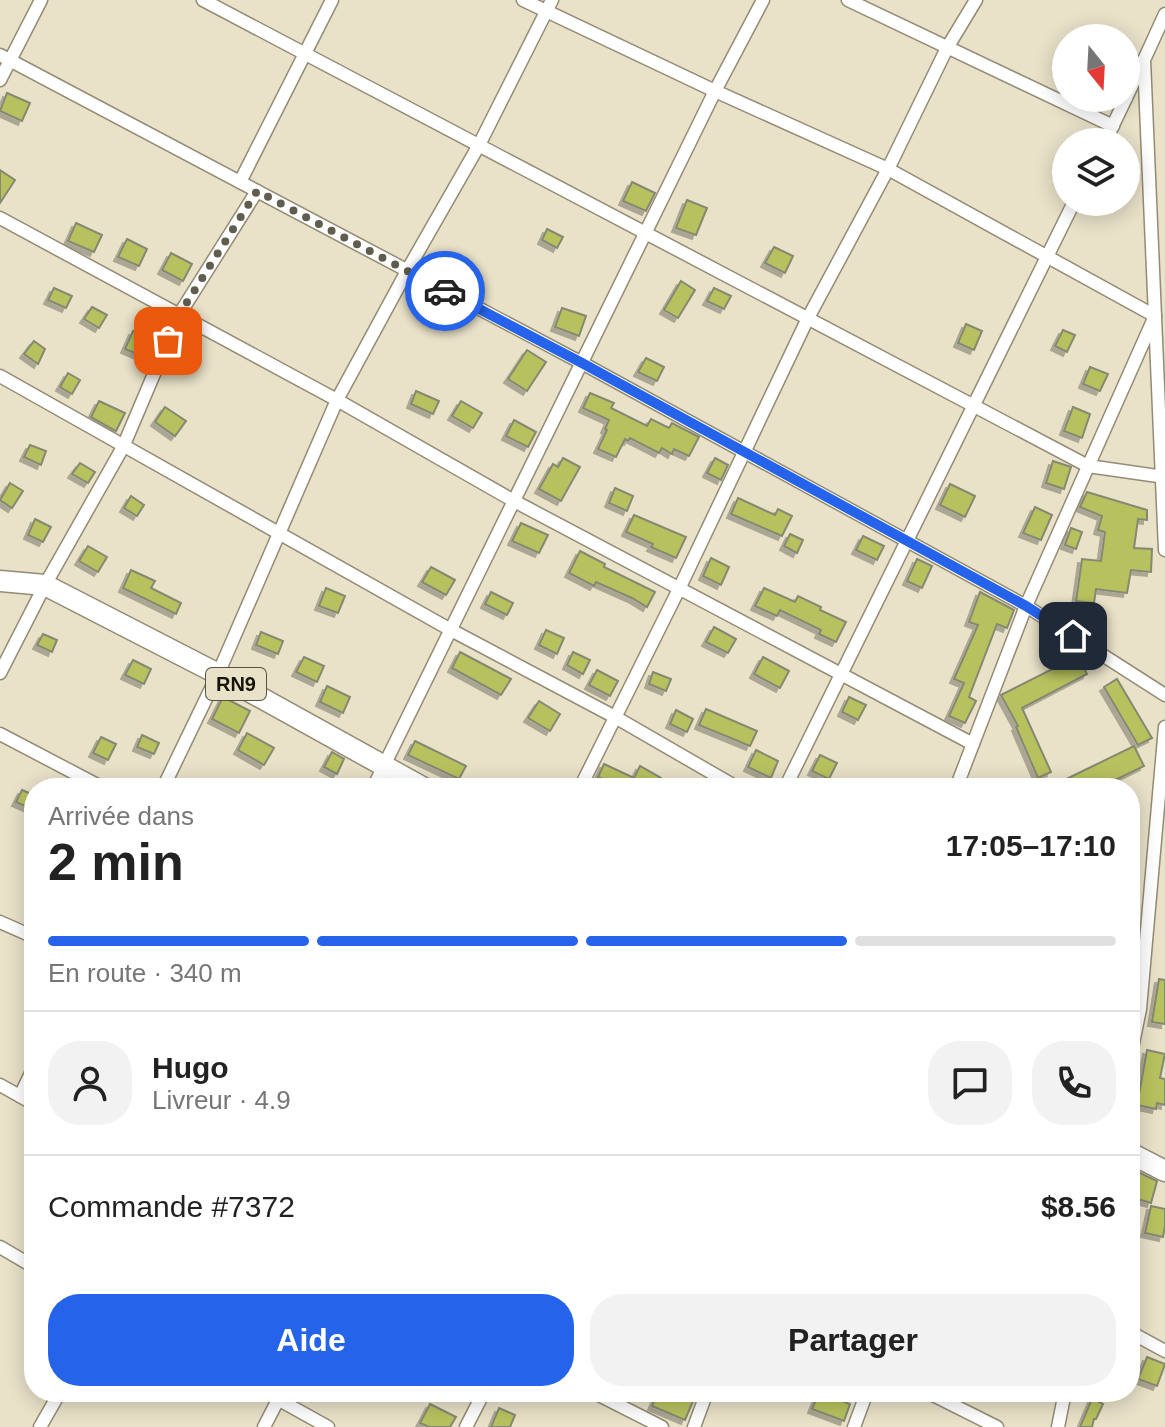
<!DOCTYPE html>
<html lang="fr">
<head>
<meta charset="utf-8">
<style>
	body { margin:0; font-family:Arial,sans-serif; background:#f2f2f2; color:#222; height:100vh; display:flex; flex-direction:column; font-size:30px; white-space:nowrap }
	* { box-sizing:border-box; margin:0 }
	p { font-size:26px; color:#767676 }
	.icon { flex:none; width:44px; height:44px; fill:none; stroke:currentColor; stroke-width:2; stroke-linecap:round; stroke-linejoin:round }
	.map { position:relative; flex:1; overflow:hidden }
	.details { position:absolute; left:24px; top:778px; width:1116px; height:624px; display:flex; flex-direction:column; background:#fff; border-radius:32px; box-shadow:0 4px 20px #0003 }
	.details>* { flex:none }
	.needle { width:52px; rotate:162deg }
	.buttons { position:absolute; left:1052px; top:24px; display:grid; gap:16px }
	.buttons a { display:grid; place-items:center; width:88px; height:88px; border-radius:50%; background:#fff; box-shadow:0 4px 20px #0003; font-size:40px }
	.pin { position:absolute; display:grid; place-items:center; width:68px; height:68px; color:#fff; margin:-34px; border-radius:16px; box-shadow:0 4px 12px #0006 }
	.courier { position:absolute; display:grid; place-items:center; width:80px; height:80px; margin:-40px; border:6px solid #2563eb; border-radius:50%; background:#fff; color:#222; box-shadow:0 2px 10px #0007 }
	.overview em { font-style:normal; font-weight:700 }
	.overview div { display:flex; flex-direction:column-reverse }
	.overview { display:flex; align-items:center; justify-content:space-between; height:136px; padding:0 24px }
	h1 { font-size:52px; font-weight:700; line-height:60px }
	.bar { display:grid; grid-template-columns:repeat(4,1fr); gap:12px 8px; align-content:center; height:96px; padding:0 24px }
	.bar i { height:10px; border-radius:6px; background:#e0e0e0 }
	.bar .active { background:#2563eb }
	.bar p { grid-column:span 4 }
	.line { display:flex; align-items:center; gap:20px; padding:0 24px; border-top:2px solid #e0e0e0 }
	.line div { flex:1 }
	.round { display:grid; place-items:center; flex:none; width:84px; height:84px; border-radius:32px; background:#f2f2f2 }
	.button { display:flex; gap:16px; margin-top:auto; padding:16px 24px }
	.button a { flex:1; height:92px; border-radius:32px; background:#2563eb; color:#fff; font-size:32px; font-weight:700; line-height:92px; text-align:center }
	.button a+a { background:#f2f2f2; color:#222 }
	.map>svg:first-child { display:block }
	.building { fill:#b7c25e; stroke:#858972; stroke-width:2; filter:url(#shadow) }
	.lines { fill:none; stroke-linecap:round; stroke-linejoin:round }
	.street-casing { stroke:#938b74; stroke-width:15 }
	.primary-casing { stroke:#938b74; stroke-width:23 }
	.street { stroke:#fff; stroke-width:12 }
	.primary { stroke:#fff; stroke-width:20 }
	.done { stroke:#605c4e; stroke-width:8; stroke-dasharray:0 14.4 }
	.route { stroke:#2563eb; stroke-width:10 }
	.labels { text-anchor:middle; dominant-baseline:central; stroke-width:8; stroke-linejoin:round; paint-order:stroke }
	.shield { fill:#e9e1c8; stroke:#565244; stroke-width:2 }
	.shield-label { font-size:20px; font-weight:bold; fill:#17140c }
</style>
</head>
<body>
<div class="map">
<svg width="1165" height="1427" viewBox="0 0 1165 1427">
	<defs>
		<filter id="shadow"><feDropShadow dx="-4" dy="4" stdDeviation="0" flood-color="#0004"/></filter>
	</defs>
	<rect width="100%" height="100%" fill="#e9e1c8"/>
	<!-- building -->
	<g class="building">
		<path d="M7,93L30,103L22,121L0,111Z"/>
		<path d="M0,170L15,180L0,203Z"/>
		<path d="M632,182L655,193L646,211L623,201Z"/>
		<path d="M687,200L707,208L696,235L676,228Z"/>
		<path d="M76,223L102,235L94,252L68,241Z"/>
		<path d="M547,229L563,237L557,248L542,240Z"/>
		<path d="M127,239L147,249L139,266L118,257Z"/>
		<path d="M774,247L793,256L785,273L765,263Z"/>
		<path d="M171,253L192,264L183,281L162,270Z"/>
		<path d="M681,281L695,290L678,318L664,310Z"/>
		<path d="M54,288L72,296L66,308L48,300Z"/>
		<path d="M714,288L731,296L724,309L707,301Z"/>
		<path d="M92,307L107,315L99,328L84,319Z"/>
		<path d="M562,308L586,316L579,336L555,327Z"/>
		<path d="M966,324L982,331L974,350L958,343Z"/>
		<path d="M1063,330L1075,335L1067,352L1055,346Z"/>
		<path d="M133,331L152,339L144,357L125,349Z"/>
		<path d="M34,341L45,349L38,364L24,354Z"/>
		<path d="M527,350L546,362L527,391L508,379Z"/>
		<path d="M646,358L664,367L657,381L638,372Z"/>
		<path d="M1090,367L1108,374L1100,391L1083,384Z"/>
		<path d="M68,373L80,380L72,394L60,387Z"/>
		<path d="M416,391L439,401L433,414L411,404Z"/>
		<path d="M590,393L614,403L611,408L647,426L651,419L669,428L672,423L699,437L689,456L674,449L672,454L662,448L659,453L630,438L628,441L625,439L616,457L598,449L607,430L605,429L609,420L583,408Z"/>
		<path d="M99,401L125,413L116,431L91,417Z"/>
		<path d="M461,401L482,413L473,428L452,416Z"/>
		<path d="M165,407L186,421L175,436L155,422Z"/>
		<path d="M1073,407L1090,414L1082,438L1064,431Z"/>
		<path d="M514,420L536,432L528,447L506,436Z"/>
		<path d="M30,445L46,451L41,465L24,457Z"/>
		<path d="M563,458L580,467L561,501L539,489L553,464L558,467Z"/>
		<path d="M715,458L728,465L721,480L707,473Z"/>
		<path d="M1053,461L1071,467L1064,489L1046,483Z"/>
		<path d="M80,463L95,472L88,483L72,474Z"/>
		<path d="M10,483L23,491L12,508L0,500Z"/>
		<path d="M950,484L975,496L965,517L940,505Z"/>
		<path d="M615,488L633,496L627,511L609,503Z"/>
		<path d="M1087,492L1147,510V520L1138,519L1134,548L1152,549L1151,572L1131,570L1127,593L1096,589L1094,603L1076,601L1082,559L1101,561L1105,532L1098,530L1102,516L1080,507Z"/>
		<path d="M131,496L144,505L137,516L124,508Z"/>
		<path d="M738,498L775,515L778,509L792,516L782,536L731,514Z"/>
		<path d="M1035,507L1052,515L1041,540L1023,533Z"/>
		<path d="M634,515L686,537L676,558L651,547L653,544L626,532Z"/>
		<path d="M35,519L51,527L43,542L28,535Z"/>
		<path d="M521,523L548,535L539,553L512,541Z"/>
		<path d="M1071,528L1082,532L1076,549L1065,545Z"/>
		<path d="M790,534L803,540L797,553L784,546Z"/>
		<path d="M863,536L884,546L877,560L856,550Z"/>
		<path d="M88,546L107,557L98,572L79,561Z"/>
		<path d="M580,551L605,564L604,567L655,592L647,607L632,598L596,582L594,586L569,573Z"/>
		<path d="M711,558L729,567L721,585L703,576Z"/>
		<path d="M917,559L932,566L922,588L907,581Z"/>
		<path d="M431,567L455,580L446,595L422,582Z"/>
		<path d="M131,570L155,581L151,588L181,603L176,614L123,588Z"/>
		<path d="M326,588L345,596L338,613L319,606Z"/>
		<path d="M764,588L795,602L798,596L821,607L820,610L846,622L836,642L819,634L821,630L780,610L777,616L755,606Z"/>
		<path d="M491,592L513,603L507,615L485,604Z"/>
		<path d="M980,592L1014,610L1007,628L997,624L969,697L976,701L965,723L949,716L964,683L954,679L978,625L969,622Z"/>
		<path d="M714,627L736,639L728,653L706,642Z"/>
		<path d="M546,630L564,638L557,654L539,645Z"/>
		<path d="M261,632L283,641L278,654L256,645Z"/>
		<path d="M43,634L57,640L52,652L37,645Z"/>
		<path d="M460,652L511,679L501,695L452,668Z"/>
		<path d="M573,652L590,660L583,674L567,665Z"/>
		<path d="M1078,656L1087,674L1022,708L1051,772L1038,778L1016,727L1018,726L1001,695Z"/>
		<path d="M304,657L324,666L317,682L296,672Z"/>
		<path d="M763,657L789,671L780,688L754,674Z"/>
		<path d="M133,660L151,669L144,684L125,675Z"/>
		<path d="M597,670L618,681L610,696L589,685Z"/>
		<path d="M653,672L671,679L666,691L649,684Z"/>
		<path d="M1117,679L1152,738L1138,745L1104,687Z"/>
		<path d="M327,686L350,697L343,713L320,702Z"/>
		<path d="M223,697L250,711L239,733L212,719Z"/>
		<path d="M849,697L866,705L858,720L842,712Z"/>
		<path d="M539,701L560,714L550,731L528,718Z"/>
		<path d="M706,709L757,731L750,746L699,725Z"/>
		<path d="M676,710L693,719L687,732L670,724Z"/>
		<path d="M247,733L274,748L264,765L238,750Z"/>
		<path d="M142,735L159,743L154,754L137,747Z"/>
		<path d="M101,737L116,744L108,760L93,753Z"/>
		<path d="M415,741L466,766L459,779L408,755Z"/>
		<path d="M1134,746L1144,766L1099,788H1048Z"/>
		<path d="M756,750L778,761L771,778L748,767Z"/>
		<path d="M332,752L344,759L337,774L324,767Z"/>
		<path d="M820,755L837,763L829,779L812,771Z"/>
		<path d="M604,764L634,778L640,766L661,778L656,788H628L623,784L621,787L598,777Z"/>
		<path d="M22,790L34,795V810L16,802Z"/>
		<path d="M1159,979L1165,980V1024L1152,1022Z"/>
		<path d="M1147,1050L1165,1054L1160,1078L1165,1079V1105L1157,1103L1156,1109L1137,1105Z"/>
		<path d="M1138,1172L1157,1181L1151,1203L1131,1197Z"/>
		<path d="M1151,1206L1165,1209V1226L1163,1237L1145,1233Z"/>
		<path d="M1147,1357L1165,1364L1157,1386L1138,1379Z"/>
		<path d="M658,1392H679L694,1399L685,1420L652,1406Z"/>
		<path d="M819,1392L850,1404L844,1421L812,1409Z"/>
		<path d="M1094,1394L1101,1397L1099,1402L1103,1404L1096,1419H1094L1092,1427H1080Z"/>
		<path d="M430,1404L456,1417L450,1427H429L420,1423Z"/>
		<path d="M499,1408L515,1415L510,1427H491Z"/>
	</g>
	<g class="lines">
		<!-- street casing -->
		<g class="street-casing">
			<g id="street">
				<path d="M203,0L1088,466L1165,477"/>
				<path d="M523,0L715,91L888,169L1155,316L1026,606L956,788"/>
				<path d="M848,0L1113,126"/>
				<path d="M1165,14L1144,60L1165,550"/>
				<path d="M0,55L582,363L1026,606L1165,695"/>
				<path d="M0,80L41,0"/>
				<path d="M1126,98L1142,64"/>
				<path d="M1105,142L1126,98"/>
				<path d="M240,182L332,0"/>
				<path d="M0,218L337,400L514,501L973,744"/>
				<path d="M0,376L451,630L615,717L738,788"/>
				<path d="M0,673L45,585L123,447L179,315L257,191"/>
				<path d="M0,734L103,788"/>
				<path d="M163,788L218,674L337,400L407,271L479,145L552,0"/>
				<path d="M373,788L715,91L763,0"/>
				<path d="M580,788L679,589L808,318L888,169L947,48L976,0"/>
				<path d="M785,788L1074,202"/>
				<path d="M0,922L34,937"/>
				<path d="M1130,1058L1140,1009L1165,727"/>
				<path d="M0,1085L34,1104"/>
				<path d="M20,1096L34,1067"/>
				<path d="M0,1247L34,1267"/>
				<path d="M1130,1332L1165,1351"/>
				<path d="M265,1392L328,1427"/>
				<path d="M593,1392L662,1427"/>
				<path d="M927,1392L997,1427"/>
				<path d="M40,1427L60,1392"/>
				<path d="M264,1427L281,1394"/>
				<path d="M466,1427L484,1392"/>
				<path d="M694,1427L707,1392"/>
				<path d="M854,1427L867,1392"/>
				<path d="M1058,1427L1065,1392"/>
			</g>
		</g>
		<!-- primary casing -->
		<g class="primary-casing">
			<g id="primary">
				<path d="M0,581L45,585L218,674L424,788"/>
				<path d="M1130,1153L1165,1171"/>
			</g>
		</g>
		<!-- street -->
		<use href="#street" class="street"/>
		<!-- primary -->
		<use href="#primary" class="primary"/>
	</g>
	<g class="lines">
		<!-- done -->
		<path class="done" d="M168,341L179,315L257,191L445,291"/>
		<!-- route -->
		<path class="route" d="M445,291L582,363L1026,606L1073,636"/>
	</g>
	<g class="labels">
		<!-- shield labels -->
		<rect class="shield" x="206" y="668" width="60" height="32" rx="6"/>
		<g class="shield-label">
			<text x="236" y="684">RN9</text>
		</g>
	</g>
</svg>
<div class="buttons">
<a><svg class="needle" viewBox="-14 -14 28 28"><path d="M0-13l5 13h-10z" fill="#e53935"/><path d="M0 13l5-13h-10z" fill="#767676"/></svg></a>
<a><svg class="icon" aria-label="layers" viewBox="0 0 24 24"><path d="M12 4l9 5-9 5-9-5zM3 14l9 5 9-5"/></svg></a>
</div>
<div class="pin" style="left:168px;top:341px;background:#ea580c"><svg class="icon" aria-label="bag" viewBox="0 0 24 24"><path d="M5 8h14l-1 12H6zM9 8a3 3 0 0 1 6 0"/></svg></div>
<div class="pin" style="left:1073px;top:636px;background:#1f2937"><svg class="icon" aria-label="home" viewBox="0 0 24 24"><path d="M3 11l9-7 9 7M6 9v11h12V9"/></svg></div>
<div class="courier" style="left:445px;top:291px"><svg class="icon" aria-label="car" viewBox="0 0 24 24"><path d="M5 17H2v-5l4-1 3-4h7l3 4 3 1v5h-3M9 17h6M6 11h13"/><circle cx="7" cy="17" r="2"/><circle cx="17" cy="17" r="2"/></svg></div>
<section class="details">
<div class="overview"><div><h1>2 min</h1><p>Arrivée dans</p></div><em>17:05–17:10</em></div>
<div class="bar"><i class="active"></i><i class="active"></i><i class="active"></i><i></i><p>En route · 340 m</p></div>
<div class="line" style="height:144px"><a class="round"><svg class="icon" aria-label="person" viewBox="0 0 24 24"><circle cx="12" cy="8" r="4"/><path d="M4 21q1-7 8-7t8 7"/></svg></a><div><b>Hugo</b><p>Livreur · 4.9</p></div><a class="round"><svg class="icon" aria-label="chat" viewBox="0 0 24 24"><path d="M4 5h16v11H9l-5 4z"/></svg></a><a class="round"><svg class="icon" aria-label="phone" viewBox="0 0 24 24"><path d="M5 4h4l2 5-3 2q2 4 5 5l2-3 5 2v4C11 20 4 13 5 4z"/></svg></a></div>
<div class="line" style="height:104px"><div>Commande #7372</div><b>$8.56</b></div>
<div class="button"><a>Aide</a><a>Partager</a></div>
</section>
</div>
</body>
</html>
